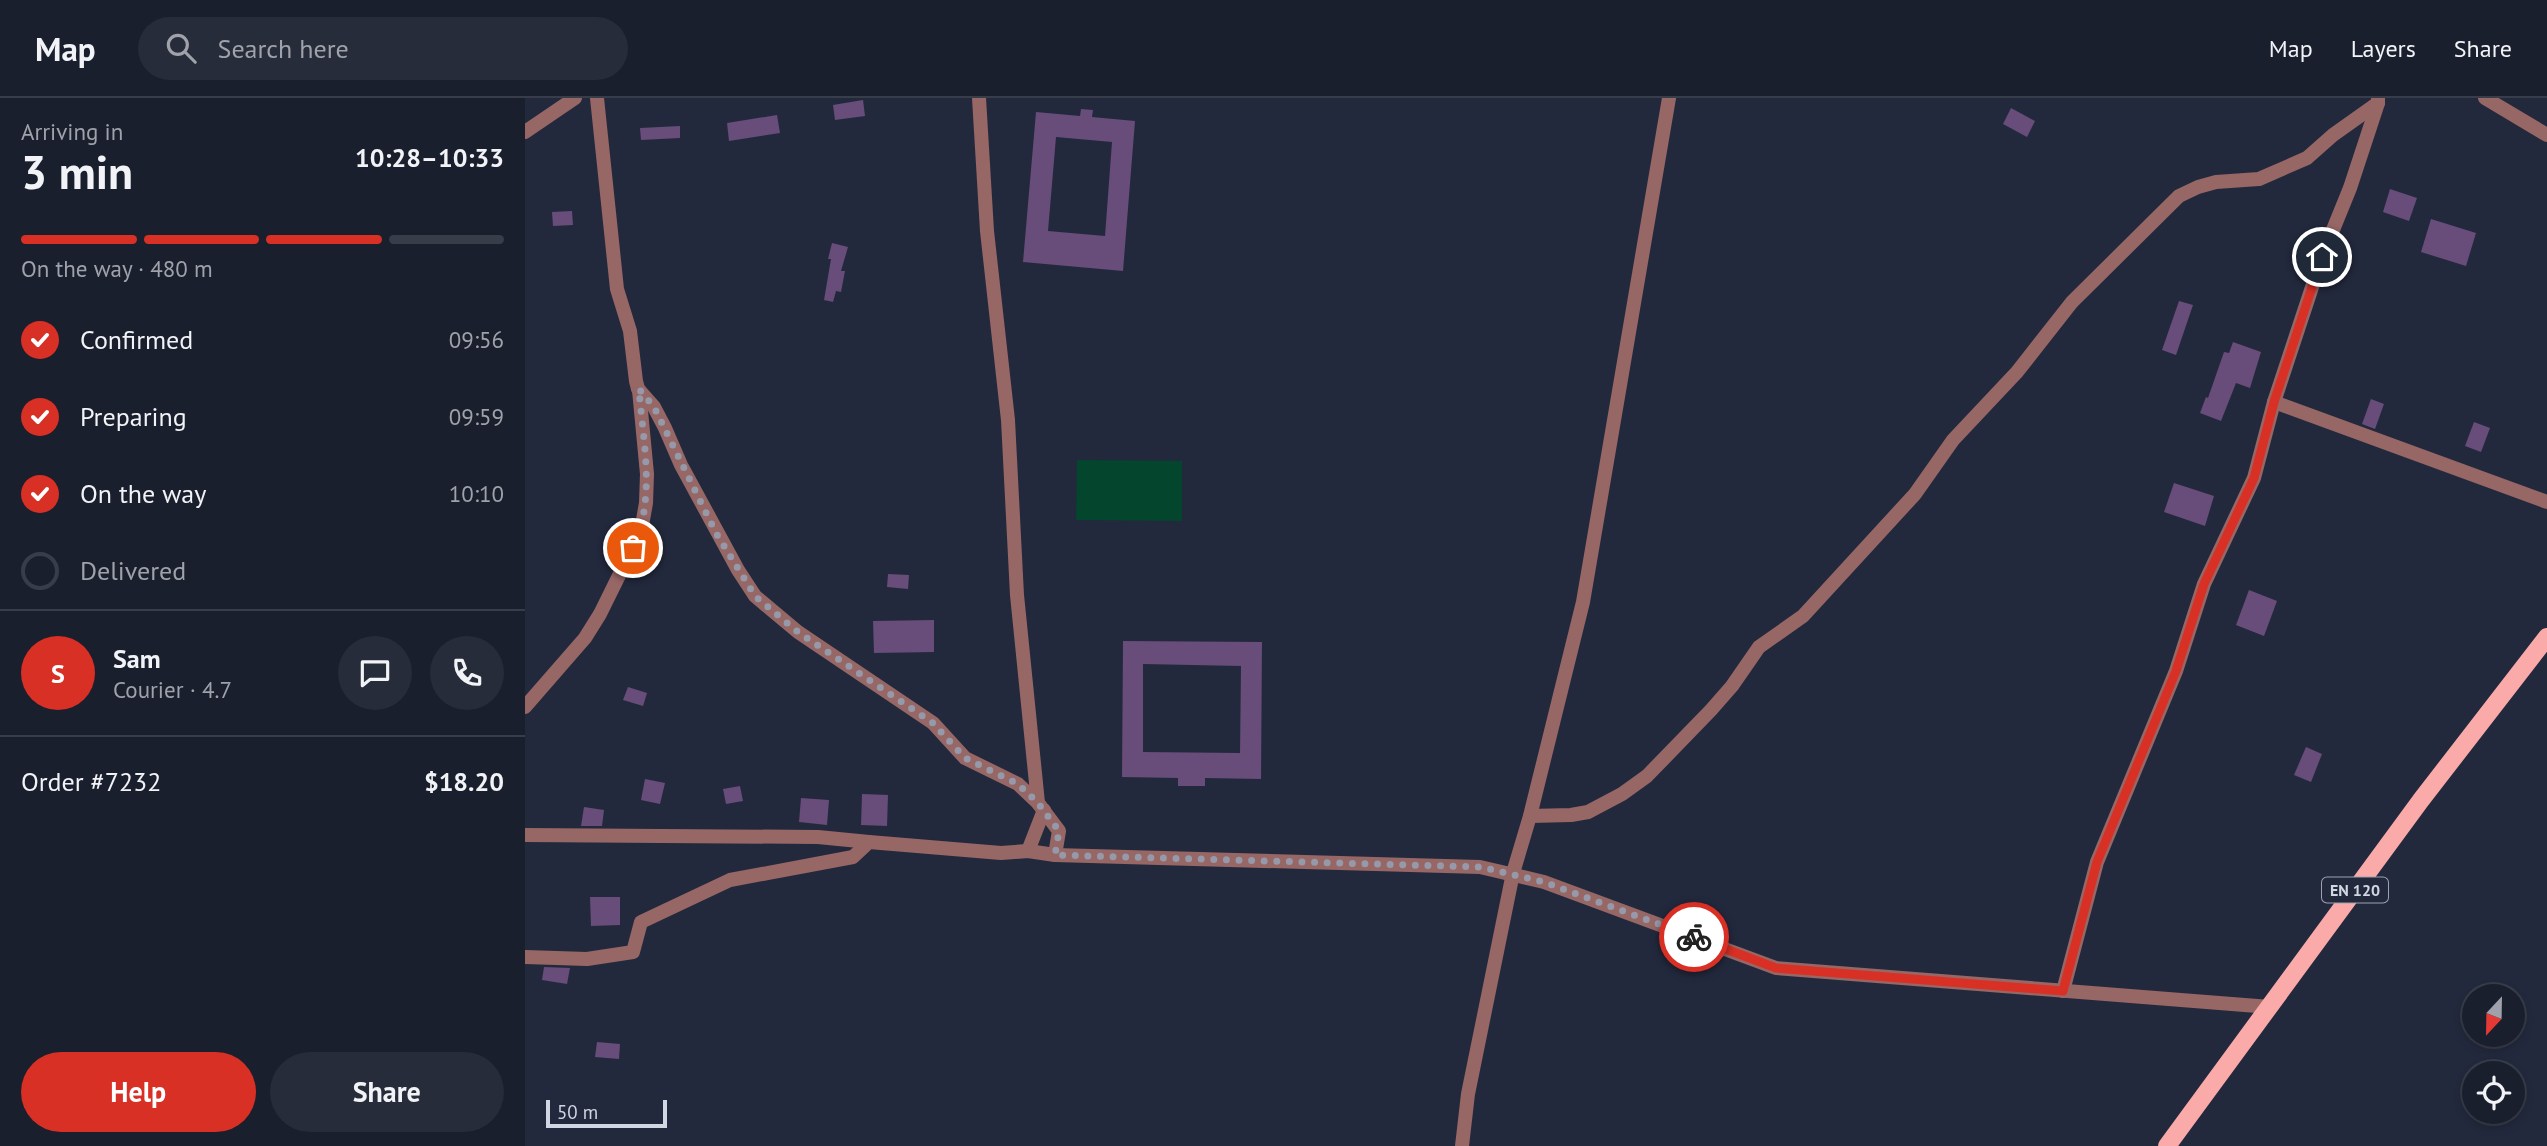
<!DOCTYPE html>
<html lang="en">
<head>
<meta charset="utf-8">
<style>
	body { margin:0; font-family:"PT Sans",sans-serif; background:#272c3a; color:#f1f3f6; height:100vh; display:flex; flex-direction:column; font-size:26px; white-space:nowrap }
	* { box-sizing:border-box; margin:0 }
	p { font-size:23px; color:#9fa2aa }
	.icon { flex:none; width:38px; height:38px; fill:none; stroke:currentColor; stroke-width:2; stroke-linecap:round; stroke-linejoin:round }
	.map { position:relative; flex:1; overflow:hidden }
	.side { display:flex; flex-direction:column; background:#1a1f2e; width:525px }
	.side>* { flex:none }
	.needle { width:46px; rotate:202deg }
	.fabs { position:absolute; left:1937px; top:886px; display:grid; gap:14px }
	.fabs a { display:grid; place-items:center; width:63px; height:63px; border-radius:50%; background:#1a1f2e; box-shadow:0 4px 10px #0003,0 0 0 2px #383d4a; font-size:35px }
	.scale { position:absolute; left:21px; bottom:18px; width:121px; box-sizing:border-box; padding-left:7px; border:4px solid #d2d6e3; border-top:0; font-size:19px; line-height:24px; white-space:nowrap; color:#d2d6e3; -webkit-text-stroke:5px #23293d; paint-order:stroke }
	.pin { position:absolute; display:grid; place-items:center; width:60px; height:60px; color:#fff; margin:-30px; border:4px solid #fff; border-radius:50%; box-shadow:0 2px 7px #0007 }
	.courier { position:absolute; display:grid; place-items:center; width:70px; height:70px; margin:-35px; border:5px solid #d93025; border-radius:50%; background:#fff; color:#222; box-shadow:0 2px 9px #0007 }
	.head em { font-style:normal; font-weight:600 }
	.head div { display:flex; flex-direction:column-reverse }
	.head { display:flex; align-items:center; justify-content:space-between; height:119px; padding:0 21px }
	h1 { font-size:46px; font-weight:600; line-height:52px }
	.bar { display:grid; grid-template-columns:repeat(4,1fr); gap:10px 7px; align-content:center; height:84px; padding:0 21px }
	.bar i { height:9px; border-radius:5px; background:#383d4a }
	.bar .on { background:#d93025 }
	.bar p { grid-column:span 4 }
	.line { display:flex; align-items:center; gap:18px; padding:0 21px; border-top:2px solid #383d4a }
	.line div { flex:1 }
	.round { display:grid; place-items:center; flex:none; width:74px; height:74px; border-radius:37px; background:#272c3a }
	ol { padding:0 21px; list-style:none }
	li { display:flex; align-items:center; gap:21px; height:77px }
	li p { margin-inline-start:auto }
	li .icon { padding:7px; border-radius:50%; background:#d93025; color:#fff; stroke-width:4 }
	li:last-child { color:#9fa2aa }
	li i { width:38px; height:38px; border:4px solid #383d4a; border-radius:50% }
	.cta { display:flex; gap:14px; margin-top:auto; padding:14px 21px }
	.cta a { flex:1; height:80px; border-radius:42px; background:#d93025; color:#fff; font-size:28px; font-weight:600; line-height:80px; text-align:center }
	.cta a+a { background:#272c3a; color:#f1f3f6 }
	header { display:flex; align-items:center; gap:42px; box-sizing:border-box; height:98px; padding:0 35px; background:#1a1f2e; border-bottom:2px solid #383d4a }
	header strong { font-size:33px }
	nav { display:flex; gap:38px; margin-inline-start:auto; font-size:24px }
	.search { width:490px; height:63px; background:#272c3a; display:flex; align-items:center; gap:18px; box-sizing:border-box; padding:0 24px; border-radius:38px; color:#9fa2aa; font-size:26px }
	main { display:flex; flex:1; min-height:0 }
	.map>svg:first-child { display:block }
	.green { fill:#04452e }
	.building { fill:#684c79; fill-rule:evenodd }
	.lines { fill:none; stroke-linecap:round; stroke-linejoin:round }
	.minor { stroke:#976766; stroke-width:14 }
	.primary { stroke:#faaaa8; stroke-width:18 }
	.done { stroke:#9599a9; stroke-width:7; stroke-dasharray:0 12.6 }
	.route { stroke:#d93025; stroke-width:9 }
	.labels { text-anchor:middle; dominant-baseline:central; stroke-width:6; stroke-linejoin:round; paint-order:stroke }
	.shield { fill:#23293d; stroke:#9ea2b1; stroke-width:2 }
	.shield-label { font-size:16px; font-weight:bold; fill:#d2d6e3 }
</style>
</head>
<body>
<header>
<strong>Map</strong>
<div class="search"><svg class="icon" aria-label="search" viewBox="0 0 24 24"><circle cx="10" cy="10" r="6"/><path d="M15 15l6 6"/></svg>Search here</div>
<nav><a>Map</a><a>Layers</a><a>Share</a></nav>
</header>
<main>
<section class="side">
<div class="head"><div><h1>3 min</h1><p>Arriving in</p></div><em>10:28–10:33</em></div>
<div class="bar"><i class="on"></i><i class="on"></i><i class="on"></i><i></i><p>On the way · 480 m</p></div>
<ol>
<li><svg class="icon" aria-label="check" viewBox="0 0 24 24"><path d="M5 12l5 5 9-10"/></svg>Confirmed<p>09:56</p></li>
<li><svg class="icon" aria-label="check" viewBox="0 0 24 24"><path d="M5 12l5 5 9-10"/></svg>Preparing<p>09:59</p></li>
<li><svg class="icon" aria-label="check" viewBox="0 0 24 24"><path d="M5 12l5 5 9-10"/></svg>On the way<p>10:10</p></li>
<li><i></i>Delivered</li>
</ol>
<div class="line" style="height:126px"><b class="round" style="background:#d93025;color:#fff">S</b><div><b>Sam</b><p>Courier · 4.7</p></div><a class="round"><svg class="icon" aria-label="chat" viewBox="0 0 24 24"><path d="M4 5h16v11H9l-5 4z"/></svg></a><a class="round"><svg class="icon" aria-label="phone" viewBox="0 0 24 24"><path d="M5 4h4l2 5-3 2q2 4 5 5l2-3 5 2v4C11 20 4 13 5 4z"/></svg></a></div>
<div class="line" style="height:91px"><div>Order #7232</div><b>$18.20</b></div>
<div class="cta"><a>Help</a><a>Share</a></div>
</section>
<div class="map">
<svg width="2022" height="1048" viewBox="0 0 2022 1048">
	<rect width="100%" height="100%" fill="#23293d"/>
	<!-- green -->
	<path class="green" d="M552,362L657,363V423L551,422Z"/>
	<!-- building -->
	<g class="building">
		<path d="M338,2L340,18L310,22L308,7Z"/>
		<path d="M1486,10L1510,23L1502,39L1478,26Z"/>
		<path d="M556,11L568,12L567,19L610,23L598,173L498,164L511,14L555,18ZM531,39L587,44L580,138L523,133Z"/>
		<path d="M252,17L255,35L204,43L202,25Z"/>
		<path d="M155,28V40L116,42L115,30Z"/>
		<path d="M1865,91L1892,100L1884,123L1858,114Z"/>
		<path d="M47,113L48,127L28,128L27,114Z"/>
		<path d="M1906,121L1951,135L1941,168L1896,154Z"/>
		<path d="M307,145L323,149L316,173H320L316,194L311,193L308,204L299,202L306,161H303Z"/>
		<path d="M1654,203L1668,207L1651,257L1637,252Z"/>
		<path d="M1708,244L1736,254L1725,290L1711,285L1696,323L1675,315L1681,299L1683,300L1699,254L1704,255Z"/>
		<path d="M1846,301L1859,306L1850,331L1837,326Z"/>
		<path d="M1949,324L1965,330L1956,354L1940,348Z"/>
		<path d="M1649,385L1689,398L1680,428L1639,414Z"/>
		<path d="M363,476L384,477L383,491L362,489Z"/>
		<path d="M1724,492L1752,503L1739,538L1711,527Z"/>
		<path d="M409,522V554L349,555L348,523Z"/>
		<path d="M598,543L737,544L736,681L680,680V688H653V680L597,679ZM618,566L716,568L715,655L618,654Z"/>
		<path d="M103,589L122,595L118,608L98,602Z"/>
		<path d="M1781,649L1797,656L1786,684L1769,677Z"/>
		<path d="M120,681L140,685L135,706L116,702Z"/>
		<path d="M215,688L218,703L201,706L198,691Z"/>
		<path d="M337,696L363,697L362,728L336,727Z"/>
		<path d="M276,700L304,702L302,727L274,724Z"/>
		<path d="M59,709L79,712L77,728H56Z"/>
		<path d="M65,799H95V827L66,828Z"/>
		<path d="M19,869L45,870L42,886L17,882Z"/>
		<path d="M72,944L95,946L94,961L70,959Z"/>
	</g>
	<g class="lines">
		<!-- minor -->
		<g class="minor">
			<path d="M72,0L92,191L105,233L111,283L113,291L129,309L140,330L156,367L213,472L230,498L273,534L408,625L440,660L493,686L513,705L534,733L530,757"/>
			<path d="M454,0L462,133L483,322L492,497L513,705"/>
			<path d="M1960,0L2022,37"/>
			<path d="M0,34L50,0"/>
			<path d="M1749,304L2022,404"/>
			<path d="M0,609L60,540L75,516L116,433L121,405L122,376L114,292"/>
			<path d="M1005,718L1046,717L1063,714L1097,696L1122,678L1186,612L1207,588L1234,549L1278,518L1390,396L1428,342L1492,274L1547,204L1654,98L1673,89L1691,84L1734,81L1782,60L1808,37L1853,5V0"/>
			<path d="M0,737L293,739L344,744"/>
			<path d="M503,753L519,712"/>
			<path d="M0,859L62,861L108,854L116,824L205,782L328,759L344,744L476,755L503,753L530,757L955,769L1019,784L1251,870L1745,909"/>
			<path d="M1538,893L1572,764L1651,573L1679,486L1729,380L1749,304L1797,159L1825,90L1853,5"/>
			<path d="M937,1048L943,996L988,775L1005,718L1058,504L1144,0"/>
		</g>
		<!-- primary -->
		<path class="primary" d="M1642,1048L1896,702L2022,539"/>
	</g>
	<g class="lines">
		<!-- done -->
		<path class="done" d="M108,450C131,400 118,344 114,291L129,309L191,435L230,498L273,534L408,625L440,660L493,686L513,705L534,733L530,757L956,769L1019,784L1169,839"/>
		<!-- route -->
		<path class="route" d="M1169,839L1251,870L1538,893L1572,764L1651,573L1679,486L1729,380L1749,304L1797,159"/>
	</g>
	<g class="labels">
		<!-- shield labels -->
		<rect class="shield" x="1797" y="779.5" width="66" height="25" rx="5"/>
		<g class="shield-label">
			<text x="1830" y="792">EN 120</text>
		</g>
	</g>
</svg>
<div class="fabs">
<a><svg class="needle" viewBox="-14 -14 28 28"><path d="M0-13l5 13h-10z" fill="#e53935"/><path d="M0 13l5-13h-10z" fill="#9fa2aa"/></svg></a>
<a><svg class="icon" aria-label="locate" viewBox="0 0 24 24"><circle cx="12" cy="12" r="6"/><path d="M12 2v4M12 18v4M2 12h4M18 12h4"/></svg></a>
</div>
<div class="scale">50 m</div>
<div class="pin" style="left:108px;top:450px;background:#ea580c"><svg class="icon" aria-label="bag" viewBox="0 0 24 24"><path d="M5 8h14l-1 12H6zM9 8a3 3 0 0 1 6 0"/></svg></div>
<div class="pin" style="left:1797px;top:159px;background:#1f2937"><svg class="icon" aria-label="home" viewBox="0 0 24 24"><path d="M3 11l9-7 9 7M6 9v11h12V9"/></svg></div>
<div class="courier" style="left:1169px;top:839px"><svg class="icon" aria-label="bike" viewBox="0 0 24 24"><circle cx="6" cy="16" r="4"/><circle cx="18" cy="16" r="4"/><path d="M6 16l4-8h5l3 8M10 8l3 8H6M13 5h3"/></svg></div>
</div>
</main>
</body>
</html>
